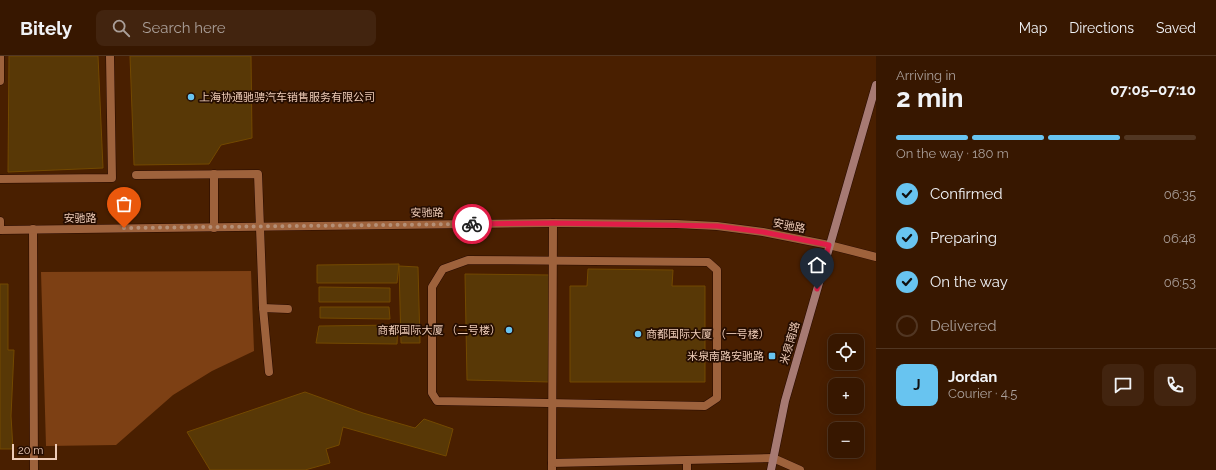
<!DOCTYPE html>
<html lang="en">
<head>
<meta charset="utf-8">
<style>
	body { margin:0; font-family:Raleway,"Noto Sans SC",sans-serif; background:#42240f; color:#f1f3f6; height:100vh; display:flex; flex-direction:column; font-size:15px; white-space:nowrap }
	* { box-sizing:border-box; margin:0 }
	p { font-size:13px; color:#aa9f99 }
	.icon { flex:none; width:22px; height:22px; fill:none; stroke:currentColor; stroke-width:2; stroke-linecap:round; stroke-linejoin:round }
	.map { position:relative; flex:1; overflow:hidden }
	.side { display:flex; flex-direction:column; background:#371700; width:340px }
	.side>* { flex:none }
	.fabs { position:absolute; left:828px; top:278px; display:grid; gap:8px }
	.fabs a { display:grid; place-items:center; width:36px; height:36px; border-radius:8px; background:#371700; box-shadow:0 2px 10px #0003,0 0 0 1px #513622; font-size:20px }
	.scale { position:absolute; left:12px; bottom:10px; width:45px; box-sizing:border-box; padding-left:4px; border:2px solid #edcbb7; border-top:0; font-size:11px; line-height:14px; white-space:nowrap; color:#edcbb7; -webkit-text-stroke:3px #250d01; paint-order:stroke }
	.pin { position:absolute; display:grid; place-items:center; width:34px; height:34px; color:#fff; margin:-41px -17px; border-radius:50% 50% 50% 0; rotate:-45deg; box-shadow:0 0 4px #0007 }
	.pin .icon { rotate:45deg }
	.courier { position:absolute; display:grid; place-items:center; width:40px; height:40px; margin:-20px; border:3px solid #e11d48; border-radius:50%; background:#fff; color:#222; box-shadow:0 1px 5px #0007 }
	.overview em { font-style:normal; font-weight:700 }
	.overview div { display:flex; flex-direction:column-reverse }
	.overview { display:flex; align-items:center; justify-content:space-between; height:68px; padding:0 20px }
	h1 { font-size:26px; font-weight:700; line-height:30px }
	.bar { display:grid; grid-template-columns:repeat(4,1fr); gap:6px 4px; align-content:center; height:48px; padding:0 20px }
	.bar i { height:5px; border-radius:3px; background:#513622 }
	.bar .active { background:#68c4f0 }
	.bar p { grid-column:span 4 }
	.line { display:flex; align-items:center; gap:10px; padding:0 20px; border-top:1px solid #513622 }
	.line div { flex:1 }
	.round { display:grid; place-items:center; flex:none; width:42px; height:42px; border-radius:8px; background:#42240f }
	ol { padding:0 20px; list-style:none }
	li { display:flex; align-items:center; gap:12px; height:44px }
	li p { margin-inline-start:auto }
	li .icon { padding:4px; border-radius:50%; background:#68c4f0; color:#111; stroke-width:4 }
	li:last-child { color:#aa9f99 }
	li i { width:22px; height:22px; border:2px solid #513622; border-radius:50% }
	header { display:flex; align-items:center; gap:24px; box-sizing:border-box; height:56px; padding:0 20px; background:#371700; border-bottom:1px solid #513622 }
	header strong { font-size:19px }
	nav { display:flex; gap:22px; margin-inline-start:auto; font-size:14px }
	.search { width:280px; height:36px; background:#42240f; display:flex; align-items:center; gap:10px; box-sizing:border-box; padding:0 14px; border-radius:8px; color:#aa9f99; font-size:15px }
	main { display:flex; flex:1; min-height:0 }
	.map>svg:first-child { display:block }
	.green { fill:#7d4014 }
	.building { fill:#583806; stroke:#734900 }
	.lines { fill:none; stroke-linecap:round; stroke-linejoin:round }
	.lane-casing { stroke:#280b00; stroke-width:9 }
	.street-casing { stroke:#280b00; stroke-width:9 }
	.secondary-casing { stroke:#280b00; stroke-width:9 }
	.lane { stroke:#9e623c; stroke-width:8 }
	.street { stroke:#9e623c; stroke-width:8 }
	.secondary { stroke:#a77a73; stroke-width:8 }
	.done { stroke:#b48f77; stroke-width:4; stroke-dasharray:0 7.2 }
	.route { stroke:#e11d48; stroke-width:5 }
	.poi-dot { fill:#68c4f0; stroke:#250d01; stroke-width:1.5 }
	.labels { text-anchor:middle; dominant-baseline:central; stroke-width:3.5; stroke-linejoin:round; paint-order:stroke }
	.poi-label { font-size:11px; fill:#edcbb7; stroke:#250d01; text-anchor:start }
	.street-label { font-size:11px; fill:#edcbb7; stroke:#250d01 }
</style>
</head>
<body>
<header>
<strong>Bitely</strong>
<div class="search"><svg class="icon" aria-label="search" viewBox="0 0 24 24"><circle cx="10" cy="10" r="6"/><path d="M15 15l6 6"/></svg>Search here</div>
<nav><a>Map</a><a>Directions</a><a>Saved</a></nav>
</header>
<main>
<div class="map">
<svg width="876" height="414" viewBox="0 0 876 414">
	<rect width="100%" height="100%" fill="#491f00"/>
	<!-- green -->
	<path class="green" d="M251,215L254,295L212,315L173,339L116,389L46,390L41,216Z"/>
	<!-- building -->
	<g class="building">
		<path d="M9,0H98L103,112L8,116Z"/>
		<path d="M130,0H251L252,82L221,89L209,108L134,109Z"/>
		<path d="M399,208L397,227H317V209Z"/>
		<path d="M399,210L418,211L420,287H401Z"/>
		<path d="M588,213L673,214L672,230H705V326H570V230H587Z"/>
		<path d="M465,218L551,219L550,326L467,324Z"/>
		<path d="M0,228H8V294H14L11,360L13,393H0Z"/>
		<path d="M319,231L390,232V246H319Z"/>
		<path d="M320,251H389L390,263L320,262Z"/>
		<path d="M398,269L397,288L316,287L319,270Z"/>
		<path d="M305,336L363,357L415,372L424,363L453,373L446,400L343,371L339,389L326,393L330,407L305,414H210L187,376Z"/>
	</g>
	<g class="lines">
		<!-- lane casing -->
		<g class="lane-casing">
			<g id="lane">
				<path d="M0,25V0"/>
				<path d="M214,118V172"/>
				<path d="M136,119L258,118L263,252L269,316"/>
				<path d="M0,123L112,122L110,0"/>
				<path d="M0,165V174"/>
				<path d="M33,173L34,414"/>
				<path d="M687,405V414"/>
				<path d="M552,414V407L773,402"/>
			</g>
		</g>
		<!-- street casing -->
		<g class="street-casing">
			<g id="street">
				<path d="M0,174L553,167L676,168L717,170L763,176L829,189L876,201"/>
				<path d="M468,204L708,206L717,214V342L705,350L437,345L432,337V231L443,213Z"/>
				<path d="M263,252L288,253"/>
				<path d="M773,402L800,414"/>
				<path d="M552,407L553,167"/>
			</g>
		</g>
		<!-- secondary casing -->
		<g class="secondary-casing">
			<path id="secondary" d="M771,414L785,345L876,29"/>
		</g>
		<!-- lane -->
		<use href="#lane" class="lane"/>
		<!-- street -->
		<use href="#street" class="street"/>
		<!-- secondary -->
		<use href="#secondary" class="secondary"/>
	</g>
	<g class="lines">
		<!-- done -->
		<path class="done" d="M124,172L472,168"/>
		<!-- route -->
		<path class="route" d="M472,168L553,167L717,170L763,176L829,189L817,233"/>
	</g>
	<!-- markers -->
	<g class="poi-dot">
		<circle cx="191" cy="41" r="4"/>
		<circle cx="509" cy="274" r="4"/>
		<circle cx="638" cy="278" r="4"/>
		<rect x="768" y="296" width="8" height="8" rx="2"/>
	</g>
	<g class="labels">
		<!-- poi labels -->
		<g class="poi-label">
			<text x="199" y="41">上海协通驰骋汽车销售服务有限公司</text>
			<text x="501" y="274" text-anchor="end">商都国际大厦 （二号楼）</text>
			<text x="646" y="278">商都国际大厦 （一号楼）</text>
			<text x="764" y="300" text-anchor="end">米泉南路安驰路</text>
		</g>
		<!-- street labels -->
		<g class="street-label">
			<text transform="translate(427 157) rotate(-1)">安驰路</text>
			<text x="80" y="162">安驰路</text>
			<text transform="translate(789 170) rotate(11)">安驰路</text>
			<text transform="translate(790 287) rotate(-74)">米泉南路</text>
		</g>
	</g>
</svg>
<div class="fabs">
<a><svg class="icon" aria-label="locate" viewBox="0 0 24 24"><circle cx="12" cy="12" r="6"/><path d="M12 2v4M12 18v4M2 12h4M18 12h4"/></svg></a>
<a>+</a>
<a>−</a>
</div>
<div class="scale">20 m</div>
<div class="pin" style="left:124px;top:172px;background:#ea580c"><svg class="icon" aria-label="bag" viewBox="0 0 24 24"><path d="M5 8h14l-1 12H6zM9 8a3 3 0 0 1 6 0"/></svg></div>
<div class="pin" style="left:817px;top:233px;background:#1f2937"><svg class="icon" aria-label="home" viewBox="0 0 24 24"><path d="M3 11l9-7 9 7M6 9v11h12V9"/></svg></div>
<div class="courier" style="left:472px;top:168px"><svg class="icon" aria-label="bike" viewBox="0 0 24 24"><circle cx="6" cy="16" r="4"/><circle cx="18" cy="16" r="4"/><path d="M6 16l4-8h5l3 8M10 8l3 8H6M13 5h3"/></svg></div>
</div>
<section class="side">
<div class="overview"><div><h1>2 min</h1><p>Arriving in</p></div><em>07:05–07:10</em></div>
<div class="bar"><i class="active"></i><i class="active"></i><i class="active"></i><i></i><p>On the way · 180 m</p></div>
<ol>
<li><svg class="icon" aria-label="check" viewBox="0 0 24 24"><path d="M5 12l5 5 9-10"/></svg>Confirmed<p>06:35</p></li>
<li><svg class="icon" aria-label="check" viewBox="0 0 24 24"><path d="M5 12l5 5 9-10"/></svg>Preparing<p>06:48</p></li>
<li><svg class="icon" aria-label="check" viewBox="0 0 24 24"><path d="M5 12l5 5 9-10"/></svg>On the way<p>06:53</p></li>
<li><i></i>Delivered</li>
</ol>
<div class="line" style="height:72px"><b class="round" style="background:#68c4f0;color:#111">J</b><div><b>Jordan</b><p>Courier · 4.5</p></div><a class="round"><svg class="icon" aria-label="chat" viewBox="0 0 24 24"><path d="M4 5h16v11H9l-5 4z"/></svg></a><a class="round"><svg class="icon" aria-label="phone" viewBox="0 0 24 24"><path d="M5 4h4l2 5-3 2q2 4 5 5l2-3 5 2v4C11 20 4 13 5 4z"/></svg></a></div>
</section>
</main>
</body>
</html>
